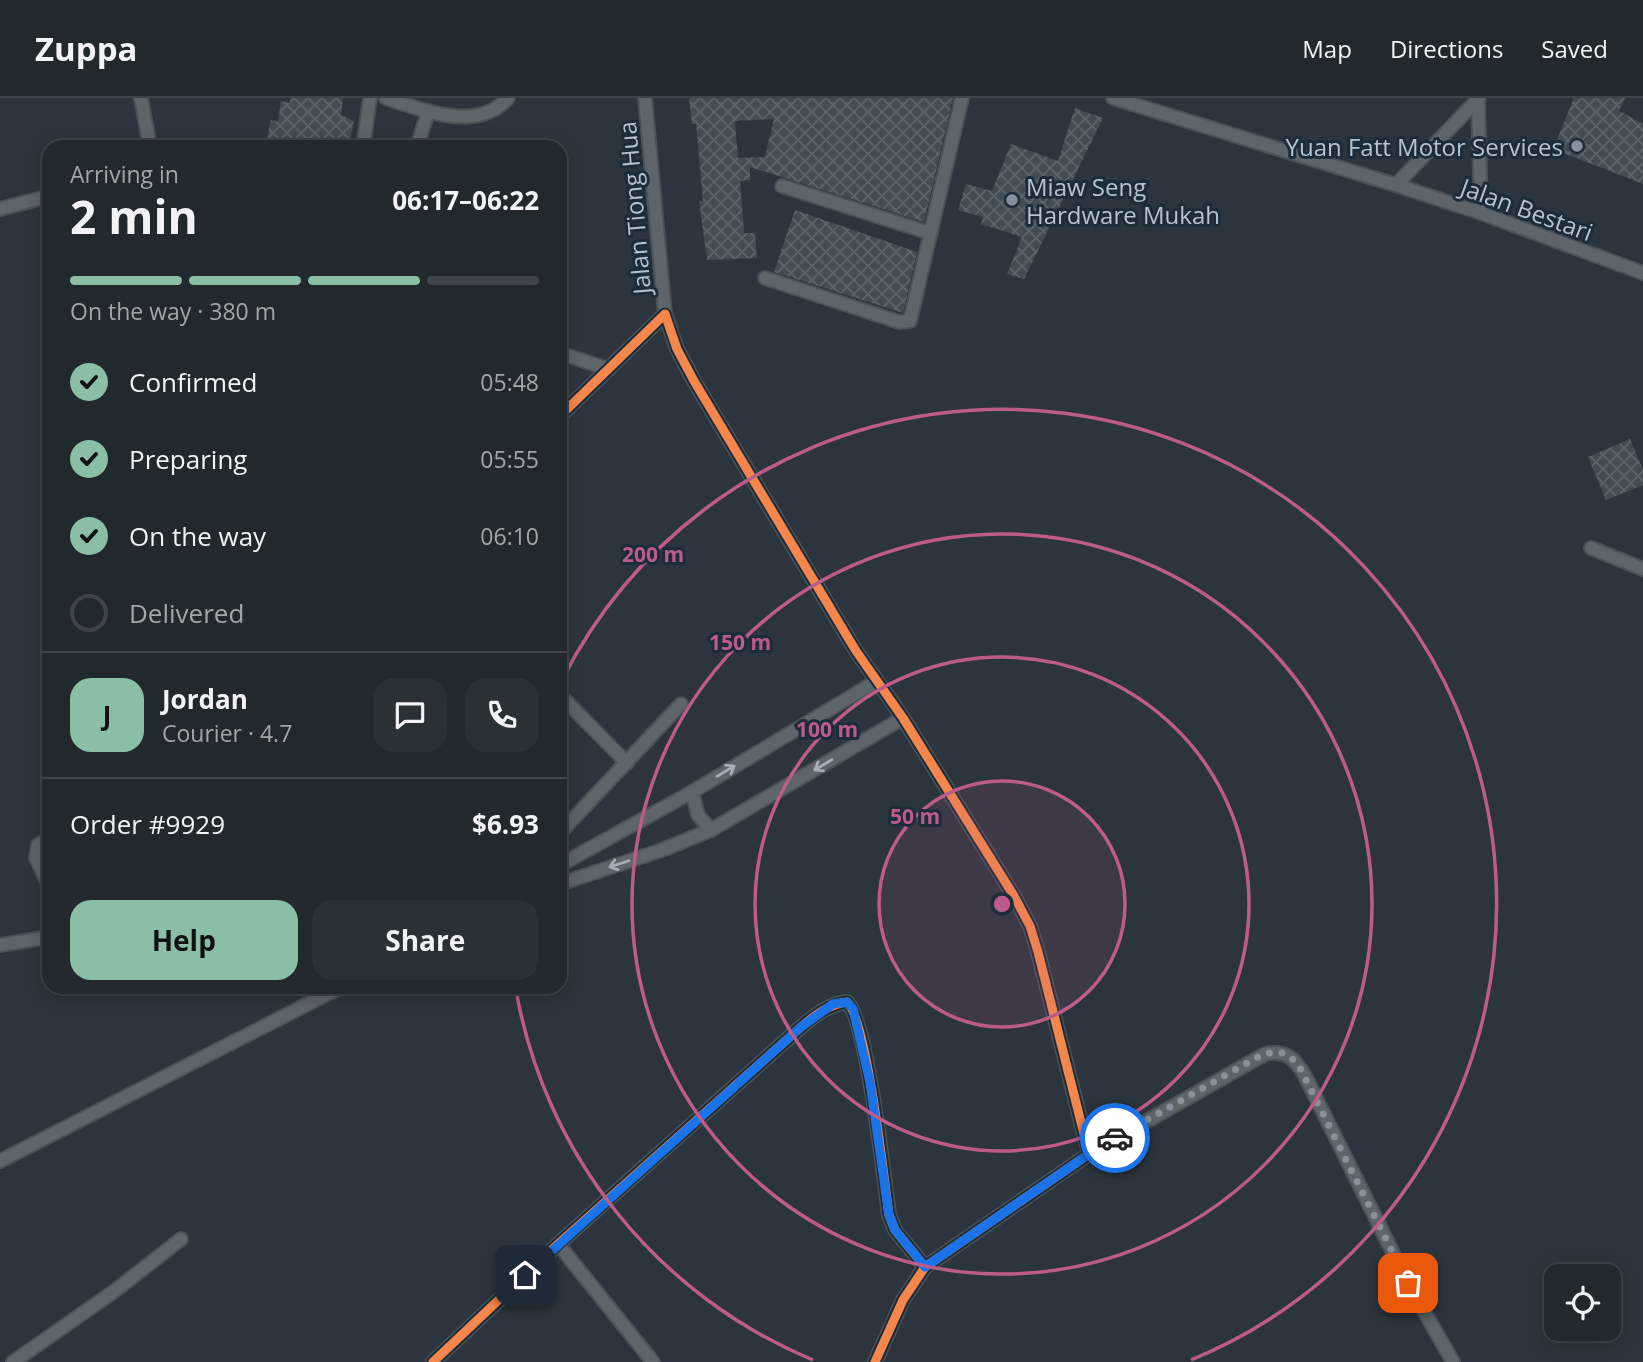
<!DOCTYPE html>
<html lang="en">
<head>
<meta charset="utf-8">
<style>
	body { margin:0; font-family:"Open Sans",sans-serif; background:#293036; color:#f1f3f6; height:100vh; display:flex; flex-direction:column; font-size:26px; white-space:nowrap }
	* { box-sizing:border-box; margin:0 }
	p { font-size:23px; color:#a2a6aa }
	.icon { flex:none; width:38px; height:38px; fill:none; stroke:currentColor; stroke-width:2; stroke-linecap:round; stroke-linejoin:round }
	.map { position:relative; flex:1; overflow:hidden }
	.sheet { position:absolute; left:42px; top:42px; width:525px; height:854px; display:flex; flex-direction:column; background:#21282e; border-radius:21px; box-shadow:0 4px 18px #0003,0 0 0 2px #3e444a }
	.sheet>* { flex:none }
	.fabs { position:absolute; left:1544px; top:1166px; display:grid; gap:14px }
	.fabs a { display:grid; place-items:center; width:77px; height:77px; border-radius:14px; background:#21282e; box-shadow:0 4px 18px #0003,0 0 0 2px #3e444a; font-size:35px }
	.pin { position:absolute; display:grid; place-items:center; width:60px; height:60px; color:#fff; margin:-30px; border-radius:14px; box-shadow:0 4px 10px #0006 }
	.courier { position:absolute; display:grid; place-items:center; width:70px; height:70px; margin:-35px; border:5px solid #1a73e8; border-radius:50%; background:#fff; color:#222; box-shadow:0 2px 9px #0007 }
	.overview em { font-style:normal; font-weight:700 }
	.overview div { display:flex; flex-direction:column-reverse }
	.overview { display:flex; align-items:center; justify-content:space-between; height:119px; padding:0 28px }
	h1 { font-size:46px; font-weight:700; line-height:52px }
	.bar { display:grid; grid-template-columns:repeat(4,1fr); gap:10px 7px; align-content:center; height:84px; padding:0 28px }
	.bar i { height:9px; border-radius:5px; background:#3e444a }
	.bar .selected { background:#8abfa5 }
	.bar p { grid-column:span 4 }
	.line { display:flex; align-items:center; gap:18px; padding:0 28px; border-top:2px solid #3e444a }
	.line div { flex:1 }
	.round { display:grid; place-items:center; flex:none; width:74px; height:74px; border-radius:21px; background:#293036 }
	ol { padding:0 28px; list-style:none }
	li { display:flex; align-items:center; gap:21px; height:77px }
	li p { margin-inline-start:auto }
	li .icon { padding:7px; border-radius:50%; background:#8abfa5; color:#111; stroke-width:4 }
	li:last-child { color:#a2a6aa }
	li i { width:38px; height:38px; border:4px solid #3e444a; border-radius:50% }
	.cta { display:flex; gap:14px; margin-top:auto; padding:14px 28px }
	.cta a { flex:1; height:80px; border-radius:21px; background:#8abfa5; color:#111; font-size:28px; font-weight:700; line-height:80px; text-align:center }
	.cta a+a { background:#293036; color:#f1f3f6 }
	header { display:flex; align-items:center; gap:42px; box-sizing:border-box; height:98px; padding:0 35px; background:#21282e; border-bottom:2px solid #3e444a }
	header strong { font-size:33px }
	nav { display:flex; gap:38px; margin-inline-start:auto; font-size:24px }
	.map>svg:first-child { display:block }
	.building { fill:url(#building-cross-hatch); fill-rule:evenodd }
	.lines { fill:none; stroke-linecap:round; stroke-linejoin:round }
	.minor-casing { stroke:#4a5157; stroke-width:16 }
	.minor { stroke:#5d646a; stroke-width:12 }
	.cycleway-casing { stroke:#1d2c39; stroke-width:13 }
	.cycleway { stroke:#f5874c; stroke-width:9 }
	.oneway { stroke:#a4afba }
	.done { stroke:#86919b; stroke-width:7; stroke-dasharray:0 12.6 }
	.route { stroke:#1a73e8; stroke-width:9 }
	.ring { fill:none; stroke:#bd5c89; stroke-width:3.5 }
	.poi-dot { fill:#86919b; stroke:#1d2c39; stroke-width:2.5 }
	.labels { text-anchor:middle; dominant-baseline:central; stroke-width:6; stroke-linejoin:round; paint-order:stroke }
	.poi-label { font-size:24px; fill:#b6c2ce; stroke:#1d2c39; text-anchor:end }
	.street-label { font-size:24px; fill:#b6c2ce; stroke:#1d2c39 }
	.centre { fill:#bd5c89; stroke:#1d2c39; stroke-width:3.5 }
	.ring-label { font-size:21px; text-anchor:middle; font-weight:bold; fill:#bd5c89; stroke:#1d2c39; stroke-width:6; stroke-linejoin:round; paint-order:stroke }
</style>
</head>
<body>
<header>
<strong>Zuppa</strong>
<nav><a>Map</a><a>Directions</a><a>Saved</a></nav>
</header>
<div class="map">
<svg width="1643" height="1264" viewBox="0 0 1643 1264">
	<defs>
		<pattern id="building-cross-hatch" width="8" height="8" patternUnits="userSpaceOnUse" patternTransform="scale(1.75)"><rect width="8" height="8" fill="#434c52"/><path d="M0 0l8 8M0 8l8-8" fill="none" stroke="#5c646a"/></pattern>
	</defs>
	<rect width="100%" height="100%" fill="#2c353d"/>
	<!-- building -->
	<g class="building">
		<path d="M290,0H343L341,17L354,23L348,49H265L271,22L278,24L281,3L290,5Z"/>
		<path d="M689,0H953L924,124L750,69V82L740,83L744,135H755L757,160L707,162L699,103H703L696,26H692ZM774,21L765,59L738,60L735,23Z"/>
		<path d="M1574,0H1625L1619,13L1643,26V86L1553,51Z"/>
		<path d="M1075,10L1103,20L1024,181L1007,176L1022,139L981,126L983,119L958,112L966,86L992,93L1011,46L1058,63Z"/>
		<path d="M795,112L917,154L903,215L774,174Z"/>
		<path d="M1630,341L1643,372V387L1606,402L1588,359Z"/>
	</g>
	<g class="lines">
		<!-- minor casing -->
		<g class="minor-casing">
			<g id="minor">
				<path d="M141,0L150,49"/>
				<path d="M386,0C422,12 478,35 508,0"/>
				<path d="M645,0L665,216"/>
				<path d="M1113,0L1396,87L1481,115L1643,175"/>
				<path d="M1478,2L1481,115"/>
				<path d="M363,49L370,0"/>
				<path d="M417,49L428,14"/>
				<path d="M1396,87L1479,0"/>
				<path d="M782,88L930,135"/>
				<path d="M0,111L49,98"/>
				<path d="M765,180L899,224L910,223L962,0"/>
				<path d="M560,255L608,271"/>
				<path d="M560,318L665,216L677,251L694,283L856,553L903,620L1014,798L1030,828L1038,854L1089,1056L925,1169L903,1202L875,1264"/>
				<path d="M1591,450L1643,471"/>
				<path d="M560,597L627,665"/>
				<path d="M692,694L698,717L711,732"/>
				<path d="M560,735L681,606"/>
				<path d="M49,741L38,747L36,760L49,788"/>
				<path d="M560,767L692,694L877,583"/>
				<path d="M560,786L662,752L711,732L903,620"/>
				<path d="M0,847L49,839"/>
				<path d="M1089,1056L1265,956C1286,952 1295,960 1305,978L1408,1185L1453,1264"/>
				<path d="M0,1063L341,889"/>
				<path d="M558,1146L653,1264"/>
				<path d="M13,1264L116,1192L181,1141"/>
				<path d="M433,1264L558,1146L801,929C815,917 829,906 847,904C867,922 884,1081 889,1117L895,1132L925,1169"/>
			</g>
		</g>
		<!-- minor -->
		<use href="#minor" class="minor"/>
		<!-- cycleway casing -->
		<g class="cycleway-casing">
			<g id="cycleway">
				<path d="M560,318L665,216L677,251L694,283L856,553L903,620L1014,798L1030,828L1038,854L1089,1056L925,1169L903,1202L875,1264"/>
				<path d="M433,1264L558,1146L801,929C815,917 829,906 847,904C867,922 884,1081 889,1117L895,1132L925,1169"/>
			</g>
		</g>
		<!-- cycleway -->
		<use href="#cycleway" class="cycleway"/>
	</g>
	<!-- one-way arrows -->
	<defs><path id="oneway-shaft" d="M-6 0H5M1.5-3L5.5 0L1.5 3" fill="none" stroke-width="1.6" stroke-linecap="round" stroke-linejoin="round" transform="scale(1.75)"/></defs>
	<g class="oneway">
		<use href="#oneway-shaft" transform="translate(823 667) rotate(149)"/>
		<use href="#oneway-shaft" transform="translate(726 673) rotate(-31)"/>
		<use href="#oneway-shaft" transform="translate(619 766) rotate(162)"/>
	</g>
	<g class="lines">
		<!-- done -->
		<path class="done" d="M1115,1040L1256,960C1275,951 1286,952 1299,968L1408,1185"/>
		<!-- route -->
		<path class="route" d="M525,1177L801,929L833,906L847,904L853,911L870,984L889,1117L895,1132L925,1169L1089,1056L1115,1040"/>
	</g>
	<!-- distance rings -->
	<circle cx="1002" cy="806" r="123" fill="#bd5c89" fill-opacity=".12"/>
	<g class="ring">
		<circle cx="1002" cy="806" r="123"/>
		<circle cx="1002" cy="806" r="247"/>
		<circle cx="1002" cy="806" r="370"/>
		<path d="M813 1262A494 494 0 0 1 516 892M562 582A494 494 0 1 1 1191 1262"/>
	</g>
	<!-- markers -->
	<g class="poi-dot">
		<circle cx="1577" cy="48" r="7"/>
		<circle cx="1012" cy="102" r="7"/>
	</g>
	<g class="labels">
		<!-- poi labels -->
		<g class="poi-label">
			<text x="1563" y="48">Yuan Fatt Motor Services</text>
			<text x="1026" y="88" text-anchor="start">Miaw Seng<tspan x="1026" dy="28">Hardware Mukah</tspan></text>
		</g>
		<!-- street labels -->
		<g class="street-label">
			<text transform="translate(634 110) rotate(-95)">Jalan Tiong Hua</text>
			<text transform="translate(1527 111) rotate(20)">Jalan Bestari</text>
		</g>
	</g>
	<circle cx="1002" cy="806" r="10" class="centre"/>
	<g class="ring-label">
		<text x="653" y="464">200 m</text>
		<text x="740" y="552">150 m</text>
		<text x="827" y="639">100 m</text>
		<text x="915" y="726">50 m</text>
	</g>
</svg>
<div class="fabs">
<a><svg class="icon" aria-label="locate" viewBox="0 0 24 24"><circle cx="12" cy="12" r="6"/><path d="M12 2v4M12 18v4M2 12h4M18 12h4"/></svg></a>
</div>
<div class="pin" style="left:1408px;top:1185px;background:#ea580c"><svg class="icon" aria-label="bag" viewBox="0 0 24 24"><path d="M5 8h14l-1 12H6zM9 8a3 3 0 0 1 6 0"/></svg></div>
<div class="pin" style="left:525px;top:1177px;background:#1f2937"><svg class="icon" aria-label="home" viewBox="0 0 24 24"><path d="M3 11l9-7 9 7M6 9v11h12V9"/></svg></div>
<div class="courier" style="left:1115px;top:1040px"><svg class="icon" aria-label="car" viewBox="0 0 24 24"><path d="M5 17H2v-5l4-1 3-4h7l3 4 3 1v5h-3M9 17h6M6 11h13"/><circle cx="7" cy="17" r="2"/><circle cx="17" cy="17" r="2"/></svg></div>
<section class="sheet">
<div class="overview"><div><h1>2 min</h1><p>Arriving in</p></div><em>06:17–06:22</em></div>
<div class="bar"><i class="selected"></i><i class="selected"></i><i class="selected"></i><i></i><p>On the way · 380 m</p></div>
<ol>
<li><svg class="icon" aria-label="check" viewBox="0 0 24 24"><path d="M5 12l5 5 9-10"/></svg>Confirmed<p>05:48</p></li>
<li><svg class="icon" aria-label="check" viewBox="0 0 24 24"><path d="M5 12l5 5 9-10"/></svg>Preparing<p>05:55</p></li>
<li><svg class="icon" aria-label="check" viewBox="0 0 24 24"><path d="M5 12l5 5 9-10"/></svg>On the way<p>06:10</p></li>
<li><i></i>Delivered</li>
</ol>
<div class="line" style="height:126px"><b class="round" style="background:#8abfa5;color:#111">J</b><div><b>Jordan</b><p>Courier · 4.7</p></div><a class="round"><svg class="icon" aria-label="chat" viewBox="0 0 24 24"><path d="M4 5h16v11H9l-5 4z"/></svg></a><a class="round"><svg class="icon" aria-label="phone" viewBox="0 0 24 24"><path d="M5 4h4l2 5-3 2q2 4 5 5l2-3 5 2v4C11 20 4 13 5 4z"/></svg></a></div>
<div class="line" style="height:91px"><div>Order #9929</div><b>$6.93</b></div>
<div class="cta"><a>Help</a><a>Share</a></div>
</section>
</div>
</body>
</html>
